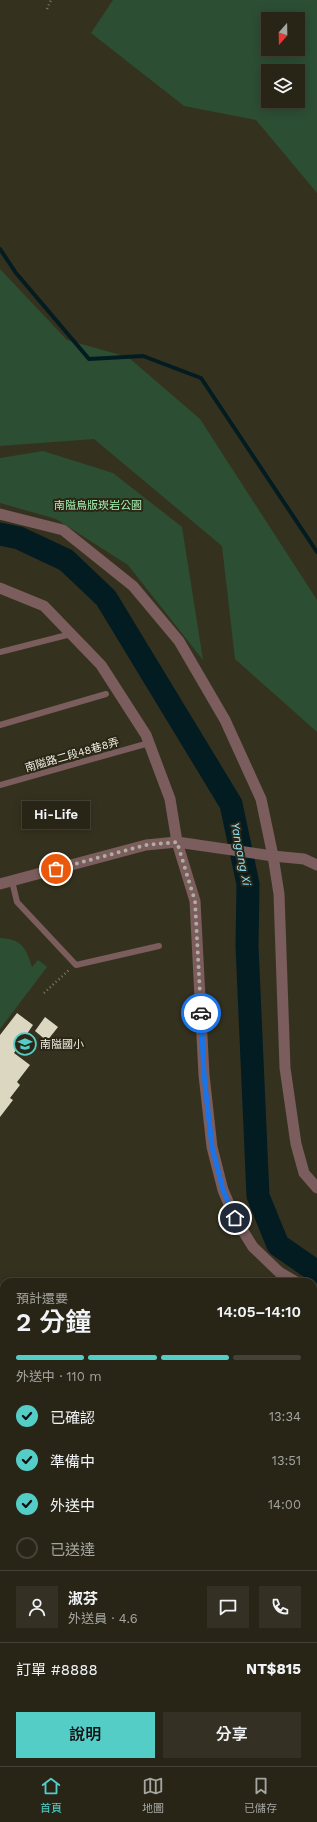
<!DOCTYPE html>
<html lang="zh-TW">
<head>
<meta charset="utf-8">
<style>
	body { margin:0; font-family:"Work Sans","Noto Sans TC",sans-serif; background:#343124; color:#f1f3f6; height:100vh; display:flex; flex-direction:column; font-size:15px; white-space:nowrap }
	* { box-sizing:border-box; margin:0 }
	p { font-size:13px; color:#a5a5a1 }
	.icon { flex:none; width:22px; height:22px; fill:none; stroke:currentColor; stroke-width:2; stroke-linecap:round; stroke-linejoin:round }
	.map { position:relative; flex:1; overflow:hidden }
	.panel { position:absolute; left:0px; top:1278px; width:317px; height:488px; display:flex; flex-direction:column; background:#282517; border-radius:12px 12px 0 0; box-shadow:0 2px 10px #0003,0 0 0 1px #444236 }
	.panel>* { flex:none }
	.needle { width:26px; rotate:200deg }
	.fabs { position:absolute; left:261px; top:12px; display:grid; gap:8px }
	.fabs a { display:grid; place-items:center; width:44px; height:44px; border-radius:0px; background:#282517; box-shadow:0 2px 10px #0003,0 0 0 1px #444236; font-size:20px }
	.pin { position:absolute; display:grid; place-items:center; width:34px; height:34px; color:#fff; margin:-17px; border:2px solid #fff; border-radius:50%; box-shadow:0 1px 4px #0007 }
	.courier { position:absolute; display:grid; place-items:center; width:40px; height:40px; margin:-20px; border:3px solid #1a73e8; border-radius:50%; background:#fff; color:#222; box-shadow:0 1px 5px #0007 }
	.bubble { position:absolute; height:28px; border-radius:0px; background:#282517; box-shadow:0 2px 10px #0003,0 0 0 1px #444236; font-size:13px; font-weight:600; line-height:28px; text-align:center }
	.summary em { font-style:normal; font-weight:600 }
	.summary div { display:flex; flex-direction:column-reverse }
	.summary { display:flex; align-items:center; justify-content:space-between; height:68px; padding:0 16px }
	h1 { font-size:26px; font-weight:600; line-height:30px }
	.bar { display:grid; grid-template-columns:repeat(4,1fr); gap:6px 4px; align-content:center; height:48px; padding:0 16px }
	.bar i { height:5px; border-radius:3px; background:#444236 }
	.bar .on { background:#54cdc7 }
	.bar p { grid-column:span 4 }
	.line { display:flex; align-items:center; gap:10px; padding:0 16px; border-top:1px solid #444236 }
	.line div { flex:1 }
	.round { display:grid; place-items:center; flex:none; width:42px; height:42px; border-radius:0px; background:#343124 }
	ol { padding:0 16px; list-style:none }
	li { display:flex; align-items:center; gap:12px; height:44px }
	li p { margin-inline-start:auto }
	li .icon { padding:4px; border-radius:50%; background:#54cdc7; color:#111; stroke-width:4 }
	li:last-child { color:#a5a5a1 }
	li i { width:22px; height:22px; border:2px solid #444236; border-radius:50% }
	.primary-button { display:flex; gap:8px; margin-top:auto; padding:8px 16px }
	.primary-button a { flex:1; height:46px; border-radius:0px; background:#54cdc7; color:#111; font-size:16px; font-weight:600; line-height:46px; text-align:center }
	.primary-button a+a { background:#343124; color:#f1f3f6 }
	.tabs { display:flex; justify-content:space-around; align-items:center; height:56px; border-top:1px solid #444236; background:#282517; font-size:11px; color:#a5a5a1 }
	.tabs a { display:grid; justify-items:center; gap:2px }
	.tabs .on { color:#54cdc7 }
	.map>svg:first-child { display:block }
	.green { fill:#2c4e33; fill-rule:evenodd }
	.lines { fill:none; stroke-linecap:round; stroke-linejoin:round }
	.stream { stroke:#031c22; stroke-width:4 }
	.river { stroke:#031c22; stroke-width:23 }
	.building { fill:#dbd7c1 }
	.path { stroke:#7d796a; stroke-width:2.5; stroke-dasharray:1 3; stroke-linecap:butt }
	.service { stroke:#7a5d5c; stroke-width:6 }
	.minor { stroke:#7a5d5c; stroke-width:11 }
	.tertiary { stroke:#7a5d5c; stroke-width:11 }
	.done { stroke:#b0ada0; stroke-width:4; stroke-dasharray:0 7.2 }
	.route { stroke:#1a73e8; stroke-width:5 }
	.labels { text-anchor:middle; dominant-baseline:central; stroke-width:4; stroke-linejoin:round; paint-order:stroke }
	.park-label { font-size:11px; fill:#a4f0b2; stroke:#2b2716 }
	.street-label { font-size:11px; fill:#f2f0e5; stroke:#2b2716 }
	.poi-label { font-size:11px; fill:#f2f0e5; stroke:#2b2716; text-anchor:start }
	.water-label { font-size:12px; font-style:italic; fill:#8ce5fc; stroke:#2b2716 }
</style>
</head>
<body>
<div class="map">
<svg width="317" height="1766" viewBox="0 0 317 1766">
	<rect width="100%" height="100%" fill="#35311f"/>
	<!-- green -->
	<g class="green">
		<path d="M113,0H317V193L256,120L184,106L91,33ZM268,19H298V49H268ZM268,71H298V101H268Z"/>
		<path d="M0,269L67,340L128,357L200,419L317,600V732L235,659L222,546L94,439L0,446Z"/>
		<path d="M43,451L113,473L182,527L203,660L128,565L56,519L0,503V458Z"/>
		<path d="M0,938C22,939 26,948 32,967L38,960L47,967L0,1029Z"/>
	</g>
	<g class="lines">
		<!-- stream -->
		<path class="stream" d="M0,249L16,273L89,359L143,356L201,378L317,552"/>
		<!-- river -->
		<path class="river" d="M0,534L19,538L66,560L106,598L231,804L248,884L247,946L258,1196L278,1245L317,1272"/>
	</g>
	<!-- building -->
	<g class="building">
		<path d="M17,1013L33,1025L14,1053L30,1065L17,1082L20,1085L10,1098L13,1100L0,1117V1035Z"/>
		<path d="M45,1017L58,1027L47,1041L35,1031Z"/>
	</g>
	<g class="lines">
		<!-- path -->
		<g class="path">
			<path d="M47,9L51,0"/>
			<path d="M44,993L69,970"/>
		</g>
		<!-- service -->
		<g class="service">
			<path d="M0,652L71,634"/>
			<path d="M0,725L106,694"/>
			<path d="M0,785L149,743"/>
			<path d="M12,881L17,902L76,965L159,946"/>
			<path d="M313,1440L317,1435"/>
			<path d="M0,1488H4"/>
			<path d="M0,1539L4,1526"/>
			<path d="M313,1625L317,1627"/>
			<path d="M313,1703L317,1706"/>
			<path d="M313,1731L317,1726"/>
			<path d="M285,1766L288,1762"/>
		</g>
		<!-- minor -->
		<g class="minor">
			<path d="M0,514L63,530L133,586L179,641L225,720L261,799L273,856L279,894L285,1068L296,1144L304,1173L317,1188"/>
			<path d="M0,588L44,606L101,665L146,735L170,799L177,842L195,901L204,1075L212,1147L223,1190L235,1218L253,1247L279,1272L296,1282"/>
			<path d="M313,1293L317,1295"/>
			<path d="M0,1364L4,1366"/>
			<path d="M313,1545H317"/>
		</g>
		<!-- tertiary -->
		<path class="tertiary" d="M0,884L146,845L177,842L273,856L304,859L317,865"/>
	</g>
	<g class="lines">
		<!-- done -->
		<path class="done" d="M56,869L146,845L177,842L195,901L201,1013"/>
		<!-- route -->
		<path class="route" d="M201,1013L204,1075L212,1147L223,1190L235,1218"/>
	</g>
	<!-- icons -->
	<defs>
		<g id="school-ring" transform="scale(1.15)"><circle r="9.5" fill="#2b2716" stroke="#54cdc7" stroke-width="1.5"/><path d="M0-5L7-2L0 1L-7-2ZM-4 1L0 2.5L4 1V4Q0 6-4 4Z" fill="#54cdc7"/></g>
	</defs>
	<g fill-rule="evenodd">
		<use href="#school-ring" x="25" y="1044"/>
	</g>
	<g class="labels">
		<!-- park labels -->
		<g class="park-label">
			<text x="98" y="505">南隘烏版崁岩公園</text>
		</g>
		<!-- street labels -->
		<g class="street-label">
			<text transform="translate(72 755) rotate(-16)">南隘路二段48巷8弄</text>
		</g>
		<!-- poi labels -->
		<g class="poi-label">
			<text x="40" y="1044">南隘國小</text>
		</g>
		<!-- water labels -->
		<g class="water-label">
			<text transform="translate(241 854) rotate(79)">Yangang Xi</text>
		</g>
	</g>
</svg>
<div class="fabs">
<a><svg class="needle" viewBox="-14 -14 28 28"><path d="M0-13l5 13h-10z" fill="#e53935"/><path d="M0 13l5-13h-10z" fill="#a5a5a1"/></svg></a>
<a><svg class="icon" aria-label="layers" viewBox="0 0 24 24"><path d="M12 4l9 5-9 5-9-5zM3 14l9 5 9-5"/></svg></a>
</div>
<div class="pin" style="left:56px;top:869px;background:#ea580c"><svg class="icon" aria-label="bag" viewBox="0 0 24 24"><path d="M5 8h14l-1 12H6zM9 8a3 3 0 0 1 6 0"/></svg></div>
<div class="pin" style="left:235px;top:1218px;background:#1f2937"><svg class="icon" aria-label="home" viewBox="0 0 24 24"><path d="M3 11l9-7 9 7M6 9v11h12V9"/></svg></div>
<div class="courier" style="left:201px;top:1013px"><svg class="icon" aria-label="car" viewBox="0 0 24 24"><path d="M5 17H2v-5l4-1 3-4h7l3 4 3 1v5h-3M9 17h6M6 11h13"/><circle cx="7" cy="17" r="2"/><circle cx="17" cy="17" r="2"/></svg></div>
<div class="bubble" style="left:22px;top:801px;width:68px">Hi-Life</div>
<section class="panel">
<div class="summary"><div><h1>2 分鐘</h1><p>預計還要</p></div><em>14:05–14:10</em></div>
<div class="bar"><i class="on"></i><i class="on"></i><i class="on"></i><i></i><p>外送中 · 110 m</p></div>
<ol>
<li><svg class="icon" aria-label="check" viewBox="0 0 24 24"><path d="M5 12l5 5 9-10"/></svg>已確認<p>13:34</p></li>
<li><svg class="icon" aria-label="check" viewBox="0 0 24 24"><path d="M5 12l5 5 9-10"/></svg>準備中<p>13:51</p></li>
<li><svg class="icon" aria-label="check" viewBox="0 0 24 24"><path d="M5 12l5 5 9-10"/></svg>外送中<p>14:00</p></li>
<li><i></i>已送達</li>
</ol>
<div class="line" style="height:72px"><a class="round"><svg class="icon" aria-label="person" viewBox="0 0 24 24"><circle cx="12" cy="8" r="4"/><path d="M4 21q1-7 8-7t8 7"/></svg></a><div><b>淑芬</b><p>外送員 · 4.6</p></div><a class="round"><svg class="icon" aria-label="chat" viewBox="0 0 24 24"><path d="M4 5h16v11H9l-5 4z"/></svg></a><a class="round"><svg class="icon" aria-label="phone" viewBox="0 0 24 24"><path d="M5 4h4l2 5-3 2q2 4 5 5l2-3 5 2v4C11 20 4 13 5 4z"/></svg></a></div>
<div class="line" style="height:52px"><div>訂單 #8888</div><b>NT$815</b></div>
<div class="primary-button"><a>說明</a><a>分享</a></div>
</section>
</div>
<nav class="tabs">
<a class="on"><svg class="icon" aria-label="home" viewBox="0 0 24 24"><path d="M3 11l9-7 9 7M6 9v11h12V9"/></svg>首頁</a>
<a><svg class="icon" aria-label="map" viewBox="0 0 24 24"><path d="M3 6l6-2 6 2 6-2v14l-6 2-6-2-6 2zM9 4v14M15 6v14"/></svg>地圖</a>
<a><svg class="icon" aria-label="saved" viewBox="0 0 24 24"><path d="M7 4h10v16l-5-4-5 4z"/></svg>已儲存</a>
</nav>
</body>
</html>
